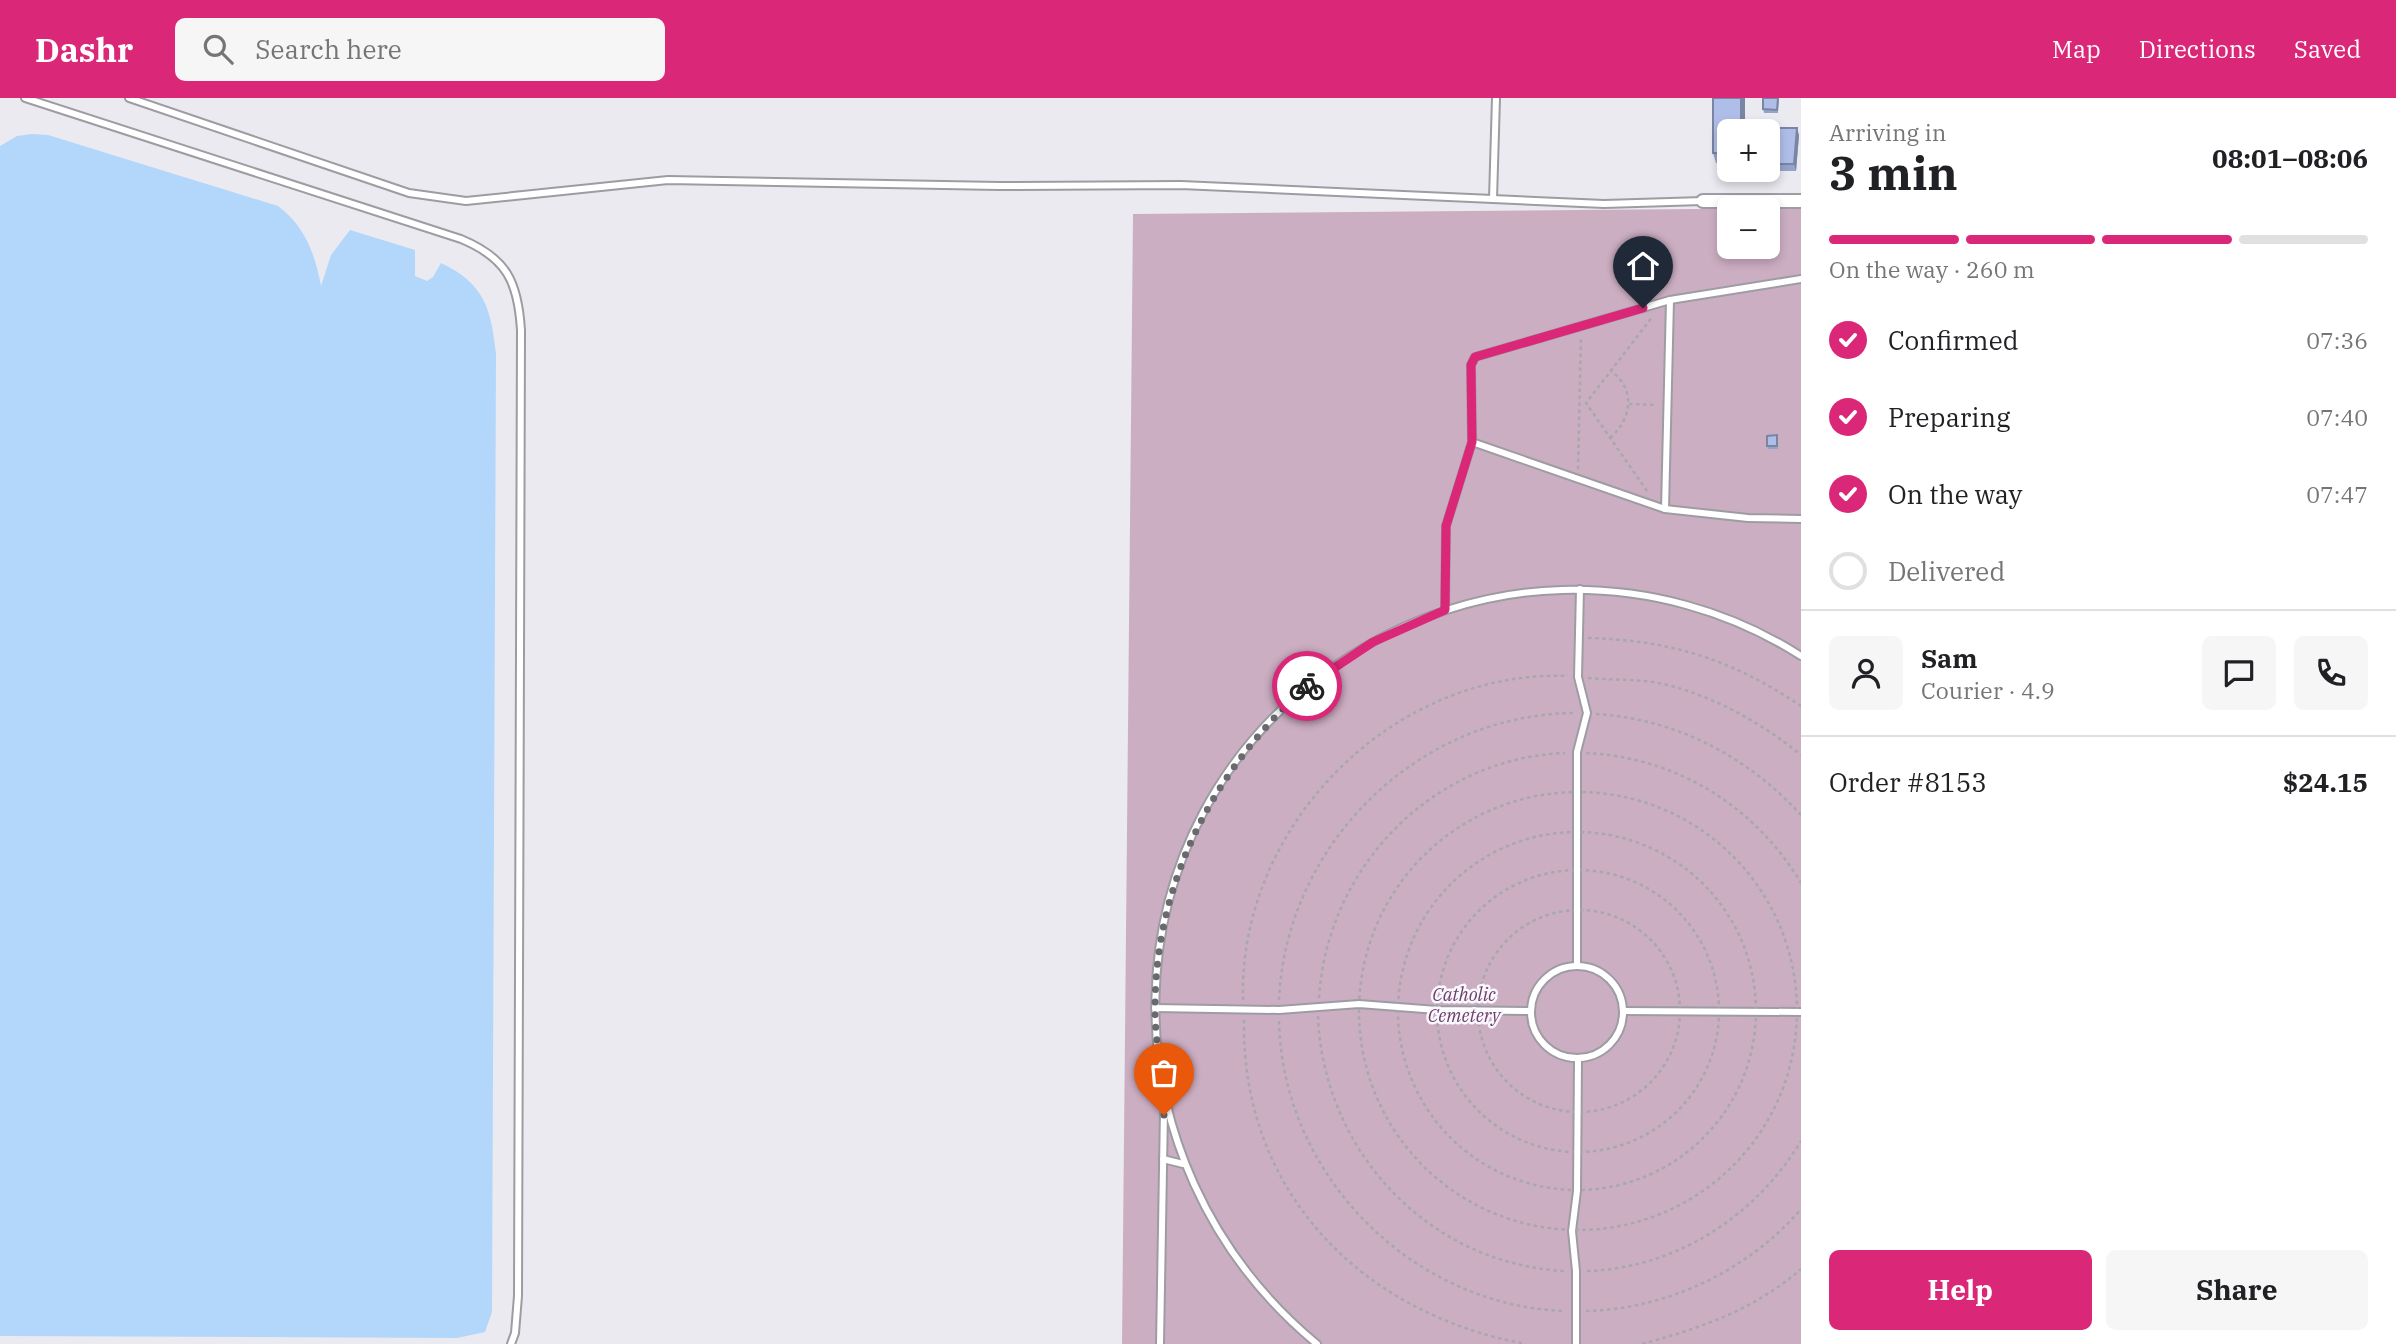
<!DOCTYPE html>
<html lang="en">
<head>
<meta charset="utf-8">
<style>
	body { margin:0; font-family:"IBM Plex Serif",serif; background:#f6f6f6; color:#202124; height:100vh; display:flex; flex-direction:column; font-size:26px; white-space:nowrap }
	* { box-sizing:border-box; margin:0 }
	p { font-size:23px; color:#757577 }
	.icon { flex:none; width:38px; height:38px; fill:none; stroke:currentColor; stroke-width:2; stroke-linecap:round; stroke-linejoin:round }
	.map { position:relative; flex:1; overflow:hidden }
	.side { display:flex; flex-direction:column; background:#fff; width:595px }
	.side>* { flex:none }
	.fabs { position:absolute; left:1717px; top:21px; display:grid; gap:14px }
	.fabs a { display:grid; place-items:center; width:63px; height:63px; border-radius:10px; background:#fff; box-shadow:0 4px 10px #0003; font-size:35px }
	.pin { position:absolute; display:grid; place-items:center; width:60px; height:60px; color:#fff; margin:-72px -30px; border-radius:50% 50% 50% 0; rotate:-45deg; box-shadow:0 0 7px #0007 }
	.pin .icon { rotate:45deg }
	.courier { position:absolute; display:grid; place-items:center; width:70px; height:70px; margin:-35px; border:5px solid #db2777; border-radius:50%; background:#fff; color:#222; box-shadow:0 2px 9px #0007 }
	.summary em { font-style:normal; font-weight:700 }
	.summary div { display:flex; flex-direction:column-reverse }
	.summary { display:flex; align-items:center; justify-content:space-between; height:119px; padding:0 28px }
	h1 { font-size:46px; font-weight:700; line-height:52px }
	.bar { display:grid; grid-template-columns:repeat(4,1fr); gap:10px 7px; align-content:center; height:84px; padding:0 28px }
	.bar i { height:9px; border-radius:5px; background:#e0e0e0 }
	.bar .current { background:#db2777 }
	.bar p { grid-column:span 4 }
	.line { display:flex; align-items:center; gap:18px; padding:0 28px; border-top:2px solid #e0e0e0 }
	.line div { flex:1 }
	.round { display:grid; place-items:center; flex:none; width:74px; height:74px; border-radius:10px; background:#f6f6f6 }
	ol { padding:0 28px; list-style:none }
	li { display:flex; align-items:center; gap:21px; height:77px }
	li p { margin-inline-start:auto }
	li .icon { padding:7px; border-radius:50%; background:#db2777; color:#fff; stroke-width:4 }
	li:last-child { color:#757577 }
	li i { width:38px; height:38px; border:4px solid #e0e0e0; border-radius:50% }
	.cta { display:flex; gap:14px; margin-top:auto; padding:14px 28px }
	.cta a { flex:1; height:80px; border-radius:10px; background:#db2777; color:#fff; font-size:28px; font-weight:700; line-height:80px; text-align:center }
	.cta a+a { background:#f6f6f6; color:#202124 }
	header { display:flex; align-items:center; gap:42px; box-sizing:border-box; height:98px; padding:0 35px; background:#db2777; color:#fff }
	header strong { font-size:33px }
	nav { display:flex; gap:38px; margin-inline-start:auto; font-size:24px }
	.search { width:490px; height:63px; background:#f6f6f6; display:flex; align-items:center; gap:18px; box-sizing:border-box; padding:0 24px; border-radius:10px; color:#757577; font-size:26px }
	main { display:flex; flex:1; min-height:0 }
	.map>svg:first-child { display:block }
	.green { fill:#ccaec3; fill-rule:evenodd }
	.water { fill:#b2d7fb }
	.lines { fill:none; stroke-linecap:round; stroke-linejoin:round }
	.service-casing { stroke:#9d9ca2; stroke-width:10 }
	.minor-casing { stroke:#9d9ca2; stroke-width:16 }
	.path { stroke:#a7a7ac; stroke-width:2.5; stroke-dasharray:3.5 3.5; stroke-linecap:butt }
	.service { stroke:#fff; stroke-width:6 }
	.minor { stroke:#fff; stroke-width:12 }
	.wall { fill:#96a3c8 }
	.shaded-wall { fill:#7a85a3 }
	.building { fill:#afbee9; stroke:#7a85a3; stroke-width:2 }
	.done { stroke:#6a696d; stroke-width:7; stroke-dasharray:0 12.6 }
	.route { stroke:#db2777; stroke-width:9 }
	.labels { text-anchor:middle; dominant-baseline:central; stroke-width:5; stroke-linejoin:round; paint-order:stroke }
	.park-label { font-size:18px; font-style:italic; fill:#723d66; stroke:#f8f8ff }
</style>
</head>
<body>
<header>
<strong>Dashr</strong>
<div class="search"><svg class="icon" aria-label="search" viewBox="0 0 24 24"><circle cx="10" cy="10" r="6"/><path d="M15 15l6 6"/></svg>Search here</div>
<nav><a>Map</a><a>Directions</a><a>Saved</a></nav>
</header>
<main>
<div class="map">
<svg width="1801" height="1246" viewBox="0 0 1801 1246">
	<rect width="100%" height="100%" fill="#ebeaf1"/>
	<!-- green -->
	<path class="green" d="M1801,110V1246H1122L1133,116ZM1729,110H1768V149H1729Z"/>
	<!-- water -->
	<path class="water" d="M32,36L48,37L278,108C305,128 315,156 321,188L331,157L350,132L415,152V178L427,183L433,179L441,165C485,186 491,211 496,256L492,1214L485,1234L457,1240L0,1238V48L17,38Z"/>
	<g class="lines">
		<!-- service casing -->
		<g class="service-casing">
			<g id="service">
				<path d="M25,0L461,141C507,160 518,184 521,232L518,1198L515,1235L511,1246"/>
				<path d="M129,0L409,95L466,103L668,82L999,88L1181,87L1604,106L1703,103"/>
				<path d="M1493,101L1496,0"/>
				<path d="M1472,344L1665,411L1748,420L1801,421"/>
				<path d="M1665,411L1670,202"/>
				<path d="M1445,512L1446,428L1472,344L1471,267L1475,259L1670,202L1801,181"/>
				<circle cx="1577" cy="914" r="46"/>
				<path d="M1577,868V654L1587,615L1578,579L1580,491"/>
				<path d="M1155,910L1279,912L1359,906L1437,912L1531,913"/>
				<path d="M1623,913L1801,914"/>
				<path d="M1163,1061L1183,1066"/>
				<path d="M1160,1246L1164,1012"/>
				<path d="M1317,1246C1098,1065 1098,728 1339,565C1405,520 1483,494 1562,492C1647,490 1729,512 1801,558"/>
				<path d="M1576,1246V1173L1572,1133L1577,1093L1578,961"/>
			</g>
		</g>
		<!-- minor casing -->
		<g class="minor-casing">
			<path id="minor" d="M1703,103H1801"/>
		</g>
		<!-- path -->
		<g class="path">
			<path d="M1629,306L1657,307"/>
			<path d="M1610,340C1632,321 1636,291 1611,273"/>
			<path d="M1578,371L1581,238"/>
			<path d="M1647,393L1586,305L1653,218"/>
			<path d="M1588,540C1671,542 1733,562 1801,608"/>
			<path d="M1588,580C1610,582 1631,581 1653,584C1705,593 1761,624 1801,657"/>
			<path d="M1596,616C1676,621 1747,658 1801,717"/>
			<path d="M1586,655C1676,659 1755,708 1801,785"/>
			<circle cx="1578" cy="913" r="219"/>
			<circle cx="1577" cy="913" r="179"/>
			<circle cx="1578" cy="913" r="141"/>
			<circle cx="1579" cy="913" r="101"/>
			<path d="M1319,900C1327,769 1433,660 1565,655"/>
			<path d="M1243,902C1238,728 1393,571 1568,578"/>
			<path d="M1279,902C1286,746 1418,616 1575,615"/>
			<path d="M1318,918C1323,1053 1429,1167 1566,1173"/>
			<path d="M1244,922C1241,1094 1362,1216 1526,1246"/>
			<path d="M1279,923C1282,1077 1412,1208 1565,1213"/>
			<path d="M1587,1173C1676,1170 1755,1119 1801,1043"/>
			<path d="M1586,1213C1667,1211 1748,1173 1801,1111"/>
			<path d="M1642,1246C1701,1230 1754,1212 1801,1171"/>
		</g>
		<!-- service -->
		<use href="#service" class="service"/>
		<!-- minor -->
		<use href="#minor" class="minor"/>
	</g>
	<!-- wall -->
	<g class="wall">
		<path d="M1713,0H1745V33H1729V65H1716L1713,55Z"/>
		<path d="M1763,0H1779L1778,15H1764L1763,11Z"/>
		<path d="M1799,37L1796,73H1775L1772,66Z"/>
		<path d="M1778,341V351H1768L1767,348Z"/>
	</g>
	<!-- shaded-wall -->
	<g class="shaded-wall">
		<rect x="1741" y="0" width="4" height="33"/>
		<path d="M1797,30L1799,37L1796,73L1794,66Z"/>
	</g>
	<!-- building -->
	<g class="building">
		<path d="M1713,0H1741V33H1729V55H1713Z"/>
		<path d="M1763,0H1778L1777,12L1763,11Z"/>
		<path d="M1773,30H1797L1794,66H1772Z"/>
		<path d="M1777,337V348H1767V338Z"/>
	</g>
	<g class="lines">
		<!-- done -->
		<path class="done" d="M1164,1017C1164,982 1155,947 1155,911C1155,784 1214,671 1307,588"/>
		<!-- route -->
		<path class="route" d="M1307,588L1373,544L1445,512L1446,428L1472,344L1471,267L1475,259L1643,210"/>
	</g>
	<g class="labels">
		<!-- park labels -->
		<g class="park-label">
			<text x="1464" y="896">Catholic<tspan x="1464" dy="21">Cemetery</tspan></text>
		</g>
	</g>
</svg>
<div class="fabs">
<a>+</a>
<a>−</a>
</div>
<div class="pin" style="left:1164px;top:1017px;background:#ea580c"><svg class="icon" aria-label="bag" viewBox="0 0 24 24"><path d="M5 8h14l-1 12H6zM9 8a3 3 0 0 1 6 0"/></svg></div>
<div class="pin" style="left:1643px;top:210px;background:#1f2937"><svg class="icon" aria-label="home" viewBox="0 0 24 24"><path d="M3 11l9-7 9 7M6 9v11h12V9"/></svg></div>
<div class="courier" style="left:1307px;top:588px"><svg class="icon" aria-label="bike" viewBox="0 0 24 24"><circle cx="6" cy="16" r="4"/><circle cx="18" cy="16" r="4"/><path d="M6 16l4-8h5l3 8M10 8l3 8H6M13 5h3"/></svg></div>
</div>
<section class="side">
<div class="summary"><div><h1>3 min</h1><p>Arriving in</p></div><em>08:01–08:06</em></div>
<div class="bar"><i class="current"></i><i class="current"></i><i class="current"></i><i></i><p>On the way · 260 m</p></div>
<ol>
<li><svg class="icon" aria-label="check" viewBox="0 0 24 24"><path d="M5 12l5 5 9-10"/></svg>Confirmed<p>07:36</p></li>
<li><svg class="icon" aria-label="check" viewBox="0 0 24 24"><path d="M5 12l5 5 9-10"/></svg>Preparing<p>07:40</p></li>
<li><svg class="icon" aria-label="check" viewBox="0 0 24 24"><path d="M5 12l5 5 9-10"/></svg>On the way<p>07:47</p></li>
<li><i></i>Delivered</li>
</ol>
<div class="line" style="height:126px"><a class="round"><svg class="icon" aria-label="person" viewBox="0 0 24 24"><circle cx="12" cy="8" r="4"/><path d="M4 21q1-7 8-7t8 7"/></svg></a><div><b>Sam</b><p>Courier · 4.9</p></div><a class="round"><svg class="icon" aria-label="chat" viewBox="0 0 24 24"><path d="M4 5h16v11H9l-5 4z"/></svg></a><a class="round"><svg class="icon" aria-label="phone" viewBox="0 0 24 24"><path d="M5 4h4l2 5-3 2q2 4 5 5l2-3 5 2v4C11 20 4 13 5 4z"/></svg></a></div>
<div class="line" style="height:91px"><div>Order #8153</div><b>$24.15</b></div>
<div class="cta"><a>Help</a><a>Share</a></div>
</section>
</main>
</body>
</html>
